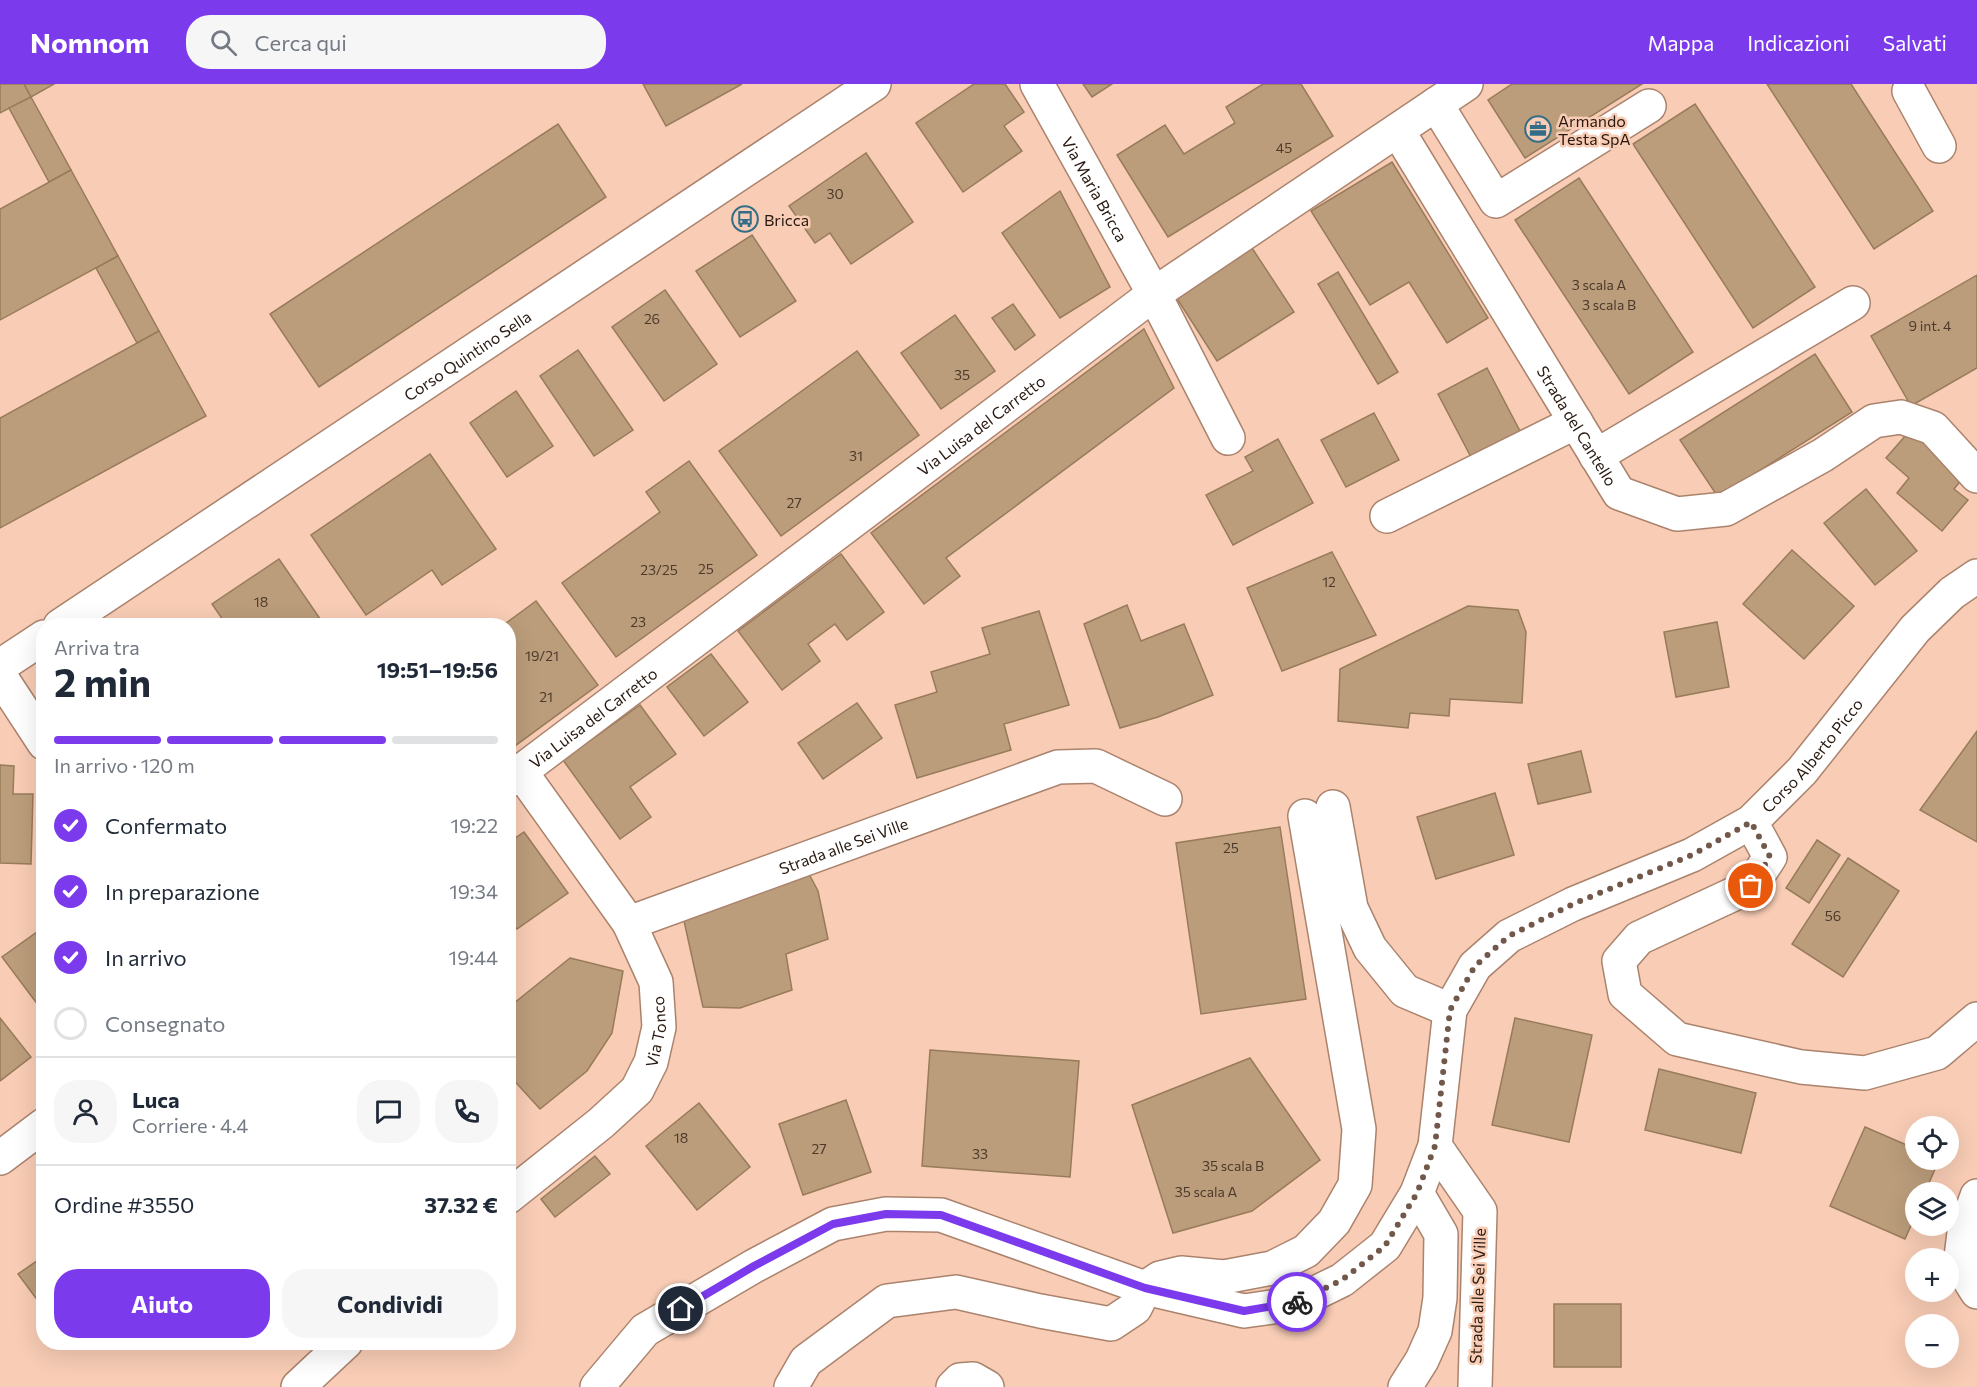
<!DOCTYPE html>
<html lang="it">
<head>
<meta charset="utf-8">
<style>
	body { margin:0; font-family:Commissioner,sans-serif; background:#f6f6f7; color:#1f2937; height:100vh; display:flex; flex-direction:column; font-size:22px; white-space:nowrap }
	* { box-sizing:border-box; margin:0 }
	p { font-size:20px; color:#747a83 }
	.icon { flex:none; width:33px; height:33px; fill:none; stroke:currentColor; stroke-width:2; stroke-linecap:round; stroke-linejoin:round }
	.map { position:relative; flex:1; overflow:hidden }
	.side { position:absolute; left:36px; top:534px; width:480px; height:732px; display:flex; flex-direction:column; background:#fff; border-radius:24px; box-shadow:0 6px 24px #0002 }
	.side>* { flex:none }
	.controls { position:absolute; left:1905px; top:1032px; display:grid; gap:12px }
	.controls a { display:grid; place-items:center; width:54px; height:54px; border-radius:50%; background:#fff; box-shadow:0 6px 24px #0002; font-size:30px }
	.pin { position:absolute; display:grid; place-items:center; width:51px; height:51px; color:#fff; margin:-26px; border:3px solid #fff; border-radius:50%; box-shadow:0 2px 6px #0007 }
	.courier { position:absolute; display:grid; place-items:center; width:60px; height:60px; margin:-30px; border:4px solid #7c3aed; border-radius:50%; background:#fff; color:#222; box-shadow:0 2px 8px #0007 }
	.head em { font-style:normal; font-weight:700 }
	.head div { display:flex; flex-direction:column-reverse }
	.head { display:flex; align-items:center; justify-content:space-between; height:102px; padding:0 18px }
	h1 { font-size:39px; font-weight:700; line-height:45px }
	.bar { display:grid; grid-template-columns:repeat(4,1fr); gap:9px 6px; align-content:center; height:72px; padding:0 18px }
	.bar i { height:8px; border-radius:4px; background:#e0e1e3 }
	.bar .selected { background:#7c3aed }
	.bar p { grid-column:span 4 }
	.line { display:flex; align-items:center; gap:15px; padding:0 18px; border-top:2px solid #e0e1e3 }
	.line div { flex:1 }
	.round { display:grid; place-items:center; flex:none; width:63px; height:63px; border-radius:24px; background:#f6f6f7 }
	ol { padding:0 18px; list-style:none }
	li { display:flex; align-items:center; gap:18px; height:66px }
	li p { margin-inline-start:auto }
	li .icon { padding:6px; border-radius:50%; background:#7c3aed; color:#fff; stroke-width:4 }
	li:last-child { color:#747a83 }
	li i { width:33px; height:33px; border:3px solid #e0e1e3; border-radius:50% }
	.action { display:flex; gap:12px; margin-top:auto; padding:12px 18px }
	.action a { flex:1; height:69px; border-radius:24px; background:#7c3aed; color:#fff; font-size:24px; font-weight:700; line-height:69px; text-align:center }
	.action a+a { background:#f6f6f7; color:#1f2937 }
	header { display:flex; align-items:center; gap:36px; box-sizing:border-box; height:84px; padding:0 30px; background:#7c3aed; color:#fff }
	header strong { font-size:28px }
	nav { display:flex; gap:33px; margin-inline-start:auto; font-size:21px }
	.search { width:420px; height:54px; background:#f6f6f7; display:flex; align-items:center; gap:15px; box-sizing:border-box; padding:0 21px; border-radius:24px; color:#747a83; font-size:22px }
	.map>svg:first-child { display:block }
	.building { fill:#bb9d7b; stroke:#987b5a; stroke-width:1.5 }
	.lines { fill:none; stroke-linecap:round; stroke-linejoin:round }
	.minor-casing { stroke:#ab836d; stroke-width:36 }
	.minor { stroke:#fff; stroke-width:33 }
	.done { stroke:#71584a; stroke-width:6; stroke-dasharray:0 10.8 }
	.route { stroke:#7c3aed; stroke-width:8 }
	.labels { text-anchor:middle; dominant-baseline:central; stroke-width:5; stroke-linejoin:round; paint-order:stroke }
	.number-label { font-size:14px; fill:#4d3a2b }
	.poi-label { font-size:16px; fill:#281910; stroke:#f8ccb5; text-anchor:start }
	.street-label { font-size:16px; fill:#281910; stroke:#f8ccb5 }
</style>
</head>
<body>
<header>
<strong>Nomnom</strong>
<div class="search"><svg class="icon" aria-label="search" viewBox="0 0 24 24"><circle cx="10" cy="10" r="6"/><path d="M15 15l6 6"/></svg>Cerca qui</div>
<nav><a>Mappa</a><a>Indicazioni</a><a>Salvati</a></nav>
</header>
<div class="map">
<svg width="1977" height="1303" viewBox="0 0 1977 1303">
	<rect width="100%" height="100%" fill="#f8ccb5"/>
	<!-- building -->
	<g class="building">
		<path d="M0,0H24L31,13L0,29Z"/>
		<path d="M24,0H54L31,13Z"/>
		<path d="M643,0H742L666,42Z"/>
		<path d="M974,0H1005L1024,28L1004,42L1022,67L963,108L916,39Z"/>
		<path d="M1083,0H1112L1092,13Z"/>
		<path d="M1263,0H1301L1333,52L1168,153L1117,71L1165,41L1184,70L1235,39L1226,23Z"/>
		<path d="M1512,0H1642L1525,74L1488,16Z"/>
		<path d="M1767,0H1851L1933,127L1874,165Z"/>
		<path d="M31,13L71,86L49,98L9,24Z"/>
		<path d="M1695,20L1815,203L1753,244L1633,60Z"/>
		<path d="M558,40L606,113L319,303L270,230Z"/>
		<path d="M866,69L913,138L851,180L830,149L815,159L789,122Z"/>
		<path d="M1392,78L1488,234L1447,259L1409,198L1370,221L1311,127Z"/>
		<path d="M71,86L118,172L0,236V125Z"/>
		<path d="M1579,94L1693,268L1629,310L1515,136Z"/>
		<path d="M1060,107L1110,203L1060,234L1002,149Z"/>
		<path d="M752,151L796,217L740,253L696,187Z"/>
		<path d="M1252,164L1294,228L1217,277L1176,213Z"/>
		<path d="M118,172L159,247L137,259L96,184Z"/>
		<path d="M1338,188L1398,288L1378,300L1318,200Z"/>
		<path d="M1977,191V284L1911,322L1871,252Z"/>
		<path d="M665,206L717,280L664,317L612,243Z"/>
		<path d="M1013,220L1035,251L1015,266L992,234Z"/>
		<path d="M955,231L995,287L941,325L901,269Z"/>
		<path d="M1144,245L1174,304L946,474L960,492L924,520L871,449Z"/>
		<path d="M159,247L206,332L0,444V334Z"/>
		<path d="M578,266L633,346L594,372L540,292Z"/>
		<path d="M857,267L919,351L781,452L719,367Z"/>
		<path d="M1815,270L1852,328L1718,413L1680,356Z"/>
		<path d="M1487,284L1521,349L1472,375L1438,310Z"/>
		<path d="M516,307L553,362L507,393L470,339Z"/>
		<path d="M1374,329L1399,376L1346,403L1321,356Z"/>
		<path d="M1913,343L1967,389L1954,405L1968,416L1942,447L1897,409L1909,394L1886,374Z"/>
		<path d="M1278,355L1313,419L1233,461L1206,411L1253,387L1245,373Z"/>
		<path d="M430,370L496,465L442,501L432,486L366,531L311,451Z"/>
		<path d="M689,377L757,471L616,573L562,499L660,428L646,408Z"/>
		<path d="M1866,405L1917,467L1875,501L1824,439Z"/>
		<path d="M1792,466L1854,522L1804,575L1743,520Z"/>
		<path d="M1332,468L1376,551L1282,587L1247,504Z"/>
		<path d="M841,470L884,528L847,556L835,540L808,560L820,577L782,606L738,547Z"/>
		<path d="M279,475L325,542H227L212,520Z"/>
		<path d="M536,517L598,601L508,667V542H502Z"/>
		<path d="M1127,521L1141,557L1184,540L1213,611L1158,633L1120,644L1084,540Z"/>
		<path d="M1468,522L1518,526L1526,548L1522,619L1450,615L1449,632L1410,629L1408,644L1338,637L1340,585Z"/>
		<path d="M1039,527L1069,621L1004,640L1011,666L917,694L895,621L937,608L931,588L990,570L982,544Z"/>
		<path d="M1717,538L1729,603L1676,613L1664,548Z"/>
		<path d="M711,570L748,618L704,652L667,603Z"/>
		<path d="M857,619L882,654L823,695L798,659Z"/>
		<path d="M640,621L676,670L630,703L651,733L620,755L563,676Z"/>
		<path d="M1977,647V758L1920,726Z"/>
		<path d="M1581,667L1591,708L1538,720L1528,680Z"/>
		<path d="M0,681L14,682L13,710H33L31,780L0,779Z"/>
		<path d="M1495,709L1514,771L1436,795L1417,733Z"/>
		<path d="M1280,743L1306,915L1201,930L1176,759Z"/>
		<path d="M524,748L568,809L517,845L508,833V759Z"/>
		<path d="M1817,756L1840,771L1809,819L1786,804Z"/>
		<path d="M1848,774L1899,807L1843,893L1792,860Z"/>
		<path d="M809,790L818,807L828,855L786,870L792,906L740,924L703,923L684,837Z"/>
		<path d="M44,843V929L2,873Z"/>
		<path d="M570,874L623,887L612,949L587,987L540,1025L508,990V964L511,962L508,958V924Z"/>
		<path d="M0,934L31,973L0,997Z"/>
		<path d="M1515,934L1592,951L1569,1058L1492,1041Z"/>
		<path d="M930,966L1079,977L1070,1093L922,1082Z"/>
		<path d="M1250,974L1320,1076L1252,1127L1173,1149L1132,1021Z"/>
		<path d="M1659,985L1756,1009L1741,1069L1645,1046Z"/>
		<path d="M846,1016L871,1088L803,1111L779,1040Z"/>
		<path d="M699,1019L750,1083L697,1126L646,1062Z"/>
		<path d="M1865,1043L1916,1065V1076H1939L1925,1108H1916V1130L1905,1155L1830,1122Z"/>
		<path d="M595,1072L610,1090L555,1133L541,1115Z"/>
		<path d="M44,1172V1225L18,1190Z"/>
		<rect x="1554" y="1220" width="67" height="63"/>
	</g>
	<g class="lines">
		<!-- minor casing -->
		<g class="minor-casing">
			<g id="minor">
				<path id="s1" d="M1037,0L1154,210L1228,354"/>
				<path d="M1909,7L1939,62"/>
				<path d="M1436,20L1496,117L1649,22"/>
				<path id="s2" d="M1398,47L1619,409L1677,430L1726,425L1823,371L1874,337L1901,333L1933,344L1977,392"/>
				<path d="M1596,372L1853,219"/>
				<path d="M1387,432L1576,338"/>
				<path id="s3" d="M60,542L874,0"/>
				<path d="M0,582L44,553"/>
				<path d="M0,592L44,659"/>
				<path id="s4" d="M508,697L1154,210L1466,0"/>
				<path d="M1333,723L1351,824L1370,864L1405,907L1450,926"/>
				<path d="M1751,738L1770,773L1751,802L1639,854L1619,877L1625,910L1677,955L1801,983L1865,989L1937,969L1977,935"/>
				<path id="s5" d="M629,839L1058,683L1096,682L1165,715"/>
				<path d="M1435,1062L1480,1127L1475,1303"/>
				<path d="M0,1074L44,1041"/>
				<path d="M1977,1112L1964,1149L1960,1181L1977,1208"/>
				<path id="s6" d="M508,1113L601,1039L637,1006L651,978L659,943L656,898L629,839L521,688"/>
				<path d="M298,1303L346,1258"/>
				<path id="s7" d="M597,1303L645,1246L754,1182L833,1140L886,1130L941,1131L1145,1204L1244,1227L1293,1220L1342,1196L1385,1162L1417,1109L1435,1062L1450,926L1475,882L1509,852L1573,820L1692,771L1751,738L1802,687L1915,545L1952,509L1977,492"/>
				<path d="M791,1303L806,1277L887,1217L956,1208L1040,1227L1111,1240L1135,1224L1145,1204L1160,1194L1181,1189L1224,1193L1272,1184L1306,1167L1334,1138L1355,1101L1359,1045L1305,732"/>
				<path d="M953,1303L960,1296L973,1295L987,1303"/>
				<path d="M1405,1303L1422,1276L1435,1247L1440,1214L1441,1150L1417,1109"/>
			</g>
		</g>
		<!-- minor -->
		<use href="#minor" class="minor"/>
	</g>
	<g class="lines">
		<!-- done -->
		<path class="done" d="M1297,1218L1342,1196L1385,1162L1417,1109L1435,1062L1450,926L1475,882L1509,852L1573,820L1692,771L1751,738L1770,773L1751,802"/>
		<!-- route -->
		<path class="route" d="M681,1225L754,1182L833,1140L886,1130L941,1131L1145,1204L1244,1227L1297,1218"/>
	</g>
	<!-- icons -->
	<defs>
		<g id="office-ring" transform="scale(1.35)"><circle r="9.5" fill="#f8ccb5" stroke="#346d87" stroke-width="1.5"/><path d="M-6-3h4V-5.5h4V-3h4V5H-6ZM-1-4.5V-3h2v-1.5ZM-6 0V1H6V0Z" fill="#346d87"/></g>
		<g id="bus-ring" transform="scale(1.35)"><circle r="9.5" fill="#f8ccb5" stroke="#346d87" stroke-width="1.5"/><path d="M-5-6H5V4H4V6H2V4H-2V6H-4V4H-5ZM-3.5-4V0h7V-4ZM-3.5 1.2v1.5H-2V1.2ZM2 1.2v1.5H3.5V1.2Z" fill="#346d87"/></g>
	</defs>
	<g fill-rule="evenodd">
		<use href="#office-ring" x="1538" y="45"/>
		<use href="#bus-ring" x="745" y="135"/>
	</g>
	<g class="labels">
		<!-- number labels -->
		<g class="number-label">
			<text x="1284" y="63">45</text>
			<text x="835" y="109">30</text>
			<text x="1599" y="200">3 scala A</text>
			<text x="1609" y="220">3 scala B</text>
			<text x="652" y="234">26</text>
			<text x="1930" y="241">9 int. 4</text>
			<text x="962" y="290">35</text>
			<text x="856" y="371">31</text>
			<text x="794" y="418">27</text>
			<text x="706" y="484">25</text>
			<text x="659" y="485">23/25</text>
			<text x="1329" y="497">12</text>
			<text x="261" y="517">18</text>
			<text x="638" y="537">23</text>
			<text x="542" y="571">19/21</text>
			<text x="546" y="612">21</text>
			<text x="1231" y="763">25</text>
			<text x="1833" y="831">56</text>
			<text x="681" y="1053">18</text>
			<text x="819" y="1064">27</text>
			<text x="980" y="1069">33</text>
			<text x="1233" y="1081">35 scala B</text>
			<text x="1206" y="1107">35 scala A</text>
		</g>
		<!-- poi labels -->
		<g class="poi-label">
			<text x="1558" y="36">Armando<tspan x="1558" dy="18">Testa SpA</tspan></text>
			<text x="764" y="135">Bricca</text>
		</g>
		<!-- street labels -->
		<g class="street-label">
			<text stroke="none"><textPath href="#s1" startOffset="120">Via Maria Bricca</textPath></text>
			<text stroke="none"><textPath href="#s3" startOffset="489">Corso Quintino Sella</textPath></text>
			<text stroke="none"><textPath href="#s4" startOffset="592">Via Luisa del Carretto</textPath></text>
			<text stroke="none"><textPath href="#s2" startOffset="345">Strada del Cantello</textPath></text>
			<text stroke="none"><textPath href="#s4" startOffset="106">Via Luisa del Carretto</textPath></text>
			<text stroke="none"><textPath href="#s7" startOffset="1580">Corso Alberto Picco</textPath></text>
			<text stroke="none"><textPath href="#s5" startOffset="228">Strada alle Sei Ville</textPath></text>
			<text stroke="none"><textPath href="#s6" startOffset="230">Via Tonco</textPath></text>
			<text transform="translate(1477 1212) rotate(-88)">Strada alle Sei Ville</text>
		</g>
	</g>
</svg>
<div class="controls">
<a><svg class="icon" aria-label="locate" viewBox="0 0 24 24"><circle cx="12" cy="12" r="6"/><path d="M12 2v4M12 18v4M2 12h4M18 12h4"/></svg></a>
<a><svg class="icon" aria-label="layers" viewBox="0 0 24 24"><path d="M12 4l9 5-9 5-9-5zM3 14l9 5 9-5"/></svg></a>
<a>+</a>
<a>−</a>
</div>
<div class="pin" style="left:1751px;top:802px;background:#ea580c"><svg class="icon" aria-label="bag" viewBox="0 0 24 24"><path d="M5 8h14l-1 12H6zM9 8a3 3 0 0 1 6 0"/></svg></div>
<div class="pin" style="left:681px;top:1225px;background:#1f2937"><svg class="icon" aria-label="home" viewBox="0 0 24 24"><path d="M3 11l9-7 9 7M6 9v11h12V9"/></svg></div>
<div class="courier" style="left:1297px;top:1218px"><svg class="icon" aria-label="bike" viewBox="0 0 24 24"><circle cx="6" cy="16" r="4"/><circle cx="18" cy="16" r="4"/><path d="M6 16l4-8h5l3 8M10 8l3 8H6M13 5h3"/></svg></div>
<section class="side">
<div class="head"><div><h1>2 min</h1><p>Arriva tra</p></div><em>19:51–19:56</em></div>
<div class="bar"><i class="selected"></i><i class="selected"></i><i class="selected"></i><i></i><p>In arrivo · 120 m</p></div>
<ol>
<li><svg class="icon" aria-label="check" viewBox="0 0 24 24"><path d="M5 12l5 5 9-10"/></svg>Confermato<p>19:22</p></li>
<li><svg class="icon" aria-label="check" viewBox="0 0 24 24"><path d="M5 12l5 5 9-10"/></svg>In preparazione<p>19:34</p></li>
<li><svg class="icon" aria-label="check" viewBox="0 0 24 24"><path d="M5 12l5 5 9-10"/></svg>In arrivo<p>19:44</p></li>
<li><i></i>Consegnato</li>
</ol>
<div class="line" style="height:108px"><a class="round"><svg class="icon" aria-label="person" viewBox="0 0 24 24"><circle cx="12" cy="8" r="4"/><path d="M4 21q1-7 8-7t8 7"/></svg></a><div><b>Luca</b><p>Corriere · 4.4</p></div><a class="round"><svg class="icon" aria-label="chat" viewBox="0 0 24 24"><path d="M4 5h16v11H9l-5 4z"/></svg></a><a class="round"><svg class="icon" aria-label="phone" viewBox="0 0 24 24"><path d="M5 4h4l2 5-3 2q2 4 5 5l2-3 5 2v4C11 20 4 13 5 4z"/></svg></a></div>
<div class="line" style="height:78px"><div>Ordine #3550</div><b>37.32 €</b></div>
<div class="action"><a>Aiuto</a><a>Condividi</a></div>
</section>
</div>
</body>
</html>
